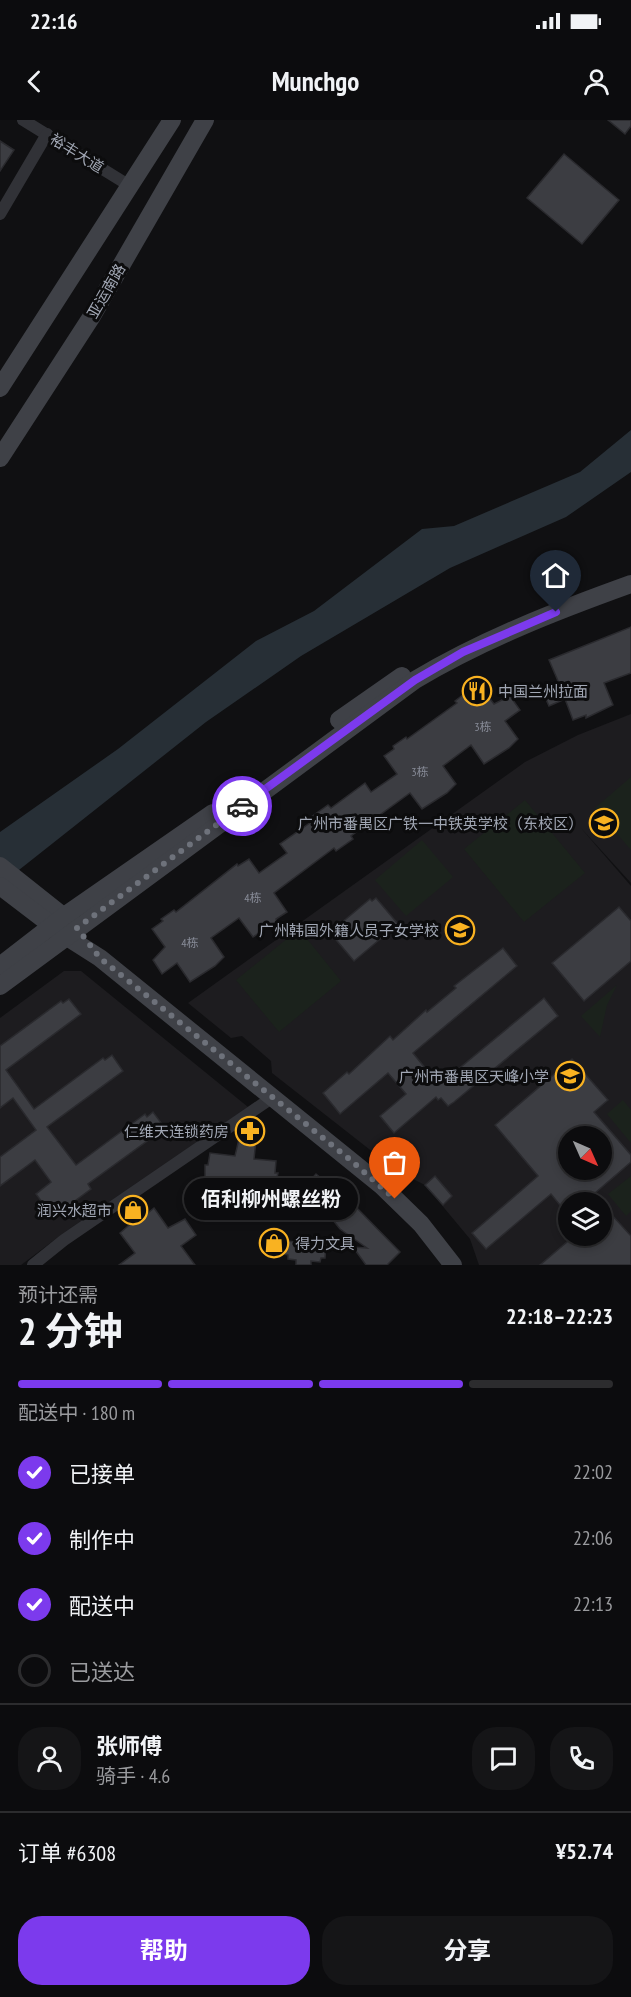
<!DOCTYPE html>
<html lang="zh">
<head>
<meta charset="utf-8">
<style>
	body { margin:0; font-family:"PT Sans Narrow","Noto Sans SC",sans-serif; background:#151517; color:#f1f3f6; height:100vh; display:flex; flex-direction:column; font-size:22px; white-space:nowrap }
	* { box-sizing:border-box; margin:0 }
	p { font-size:20px; color:#9a9b9e }
	.icon { flex:none; width:33px; height:33px; fill:none; stroke:currentColor; stroke-width:2; stroke-linecap:round; stroke-linejoin:round }
	.map { position:relative; height:1145px; overflow:hidden }
	.details { display:flex; flex-direction:column; background:#0c0c0e; flex:1 }
	.details>* { flex:none }
	.needle { width:39px; rotate:135deg }
	.buttons { position:absolute; left:558px; top:1006px; display:grid; gap:12px }
	.buttons a { display:grid; place-items:center; width:54px; height:54px; border-radius:50%; background:#0c0c0e; box-shadow:0 3px 9px #0003,0 0 0 2px #2c2c2e; font-size:30px }
	.pin { position:absolute; display:grid; place-items:center; width:51px; height:51px; color:#fff; margin:-62px -26px; border-radius:50% 50% 50% 0; rotate:-45deg; box-shadow:0 0 6px #0007 }
	.pin .icon { rotate:45deg }
	.courier { position:absolute; display:grid; place-items:center; width:60px; height:60px; margin:-30px; border:4px solid #7c3aed; border-radius:50%; background:#fff; color:#222; box-shadow:0 2px 8px #0007 }
	.bubble { position:absolute; height:42px; border-radius:21px; background:#0c0c0e; box-shadow:0 3px 9px #0003,0 0 0 2px #2c2c2e; font-size:20px; font-weight:700; line-height:42px; text-align:center }
	.headline em { font-style:normal; font-weight:700 }
	.headline div { display:flex; flex-direction:column-reverse }
	.headline { display:flex; align-items:center; justify-content:space-between; height:102px; padding:0 18px }
	h1 { font-size:39px; font-weight:700; line-height:45px }
	.bar { display:grid; grid-template-columns:repeat(4,1fr); gap:9px 6px; align-content:center; height:72px; padding:0 18px }
	.bar i { height:8px; border-radius:4px; background:#2c2c2e }
	.bar .active { background:#7c3aed }
	.bar p { grid-column:span 4 }
	.line { display:flex; align-items:center; gap:15px; padding:0 18px; border-top:2px solid #2c2c2e }
	.line div { flex:1 }
	.round { display:grid; place-items:center; flex:none; width:63px; height:63px; border-radius:24px; background:#151517 }
	ol { padding:0 18px; list-style:none }
	li { display:flex; align-items:center; gap:18px; height:66px }
	li p { margin-inline-start:auto }
	li .icon { padding:6px; border-radius:50%; background:#7c3aed; color:#fff; stroke-width:4 }
	li:last-child { color:#9a9b9e }
	li i { width:33px; height:33px; border:3px solid #2c2c2e; border-radius:50% }
	.primary-button { display:flex; gap:12px; margin-top:auto; padding:12px 18px }
	.primary-button a { flex:1; height:69px; border-radius:24px; background:#7c3aed; color:#fff; font-size:24px; font-weight:700; line-height:69px; text-align:center }
	.primary-button a+a { background:#151517; color:#f1f3f6 }
	.status { display:flex; justify-content:space-between; align-items:center; height:42px; padding:0 30px; background:#0c0c0e; direction:ltr }
	.status svg { height:16px; fill:currentColor }
	header { display:flex; justify-content:space-between; align-items:center; height:78px; padding:0 18px; background:#0c0c0e; font-size:27px; font-weight:700 }
	.map>svg:first-child { display:block }
	.built { fill:#1d1c1f; fill-rule:evenodd }
	.green { fill:#1b221c }
	.water { fill:#272f36 }
	.building { fill:#3c3d42; stroke:#2a2a2e; stroke-width:1.5; fill-rule:evenodd }
	.lines { fill:none; stroke-linecap:round; stroke-linejoin:round }
	.street { stroke:#313237; stroke-width:12 }
	.secondary { stroke:#3f4147; stroke-width:18 }
	.done { stroke:#6e727b; stroke-width:6; stroke-dasharray:0 10.8 }
	.route { stroke:#7c3aed; stroke-width:8 }
	.labels { text-anchor:middle; dominant-baseline:central; stroke-width:6; stroke-linejoin:round; paint-order:stroke }
	.number-label { font-size:12px; fill:#888c98 }
	.street-label { font-size:15px; fill:#a1a7b4; stroke:#0c0c0d }
	.poi-label { font-size:15px; fill:#a1a7b4; stroke:#0c0c0d; text-anchor:end }
</style>
</head>
<body>
<div class="status"><b>22:16</b><svg viewBox="0 0 49 12"><path d="M0 12V9h3v3zM5 12V6h3v6zM10 12V3h3v9zM15 12V0h3v12zM26 1h20v11H26zM47 4h2v5h-2z"/></svg></div>
<header><svg class="icon" aria-label="back" viewBox="0 0 24 24"><path d="M15 5l-7 7 7 7"/></svg>Munchgo<svg class="icon" aria-label="person" viewBox="0 0 24 24"><circle cx="12" cy="8" r="4"/><path d="M4 21q1-7 8-7t8 7"/></svg></header>
<div class="map">
<svg width="631" height="1145" viewBox="0 0 631 1145">
	<rect width="100%" height="100%" fill="#101012"/>
	<!-- built -->
	<g class="built">
		<path d="M631,594V763L580,707L631,766V1145H479L470,1119L425,1065L397,1051L272,953L271,941L242,916L231,918L188,883L525,642L578,615ZM568,1017H602V1050H568ZM568,1083H602V1116H568Z"/>
		<path d="M64,851H81L248,987L65,1112L21,1145H0V898Z"/>
	</g>
	<!-- green -->
	<g class="green">
		<path d="M631,657V730L595,688Z"/>
		<path d="M525,680L585,753L524,802L464,729Z"/>
		<path d="M422,720L453,757L406,796L375,760Z"/>
		<path d="M299,809L341,861L279,912L236,860Z"/>
		<path d="M617,865L607,885L600,917L581,896Z"/>
		<path d="M623,980L631,990V1023L607,994Z"/>
		<path d="M631,1056V1091L626,1096L608,1074Z"/>
	</g>
	<!-- water -->
	<path class="water" d="M631,310V352L566,397L450,448L301,536L206,602L0,765V712L118,629L256,521L314,491L422,409L454,406L580,352Z"/>
	<!-- building -->
	<g class="building">
		<path d="M608,0H631V6L625,14Z"/>
		<path d="M0,21L14,30L0,51Z"/>
		<path d="M564,34L619,80L582,124L527,78Z"/>
		<path d="M631,507V553L604,563L613,585L586,598V595L573,600L565,579L549,586L542,570L558,561L549,540Z"/>
		<path d="M480,566L494,584L510,576L520,590L505,601L518,619L509,628L484,644L471,625L443,646L456,664L447,673L422,689L410,673L351,716L353,719L336,731L334,728L274,773L287,792L276,799L277,801L253,817L239,798L211,818L224,837L215,846L190,862L177,843L162,854L153,840L165,827L152,809L163,801L161,799L174,790L176,792L237,744L238,746L249,739L259,753L287,733L280,724L314,700L311,697L328,685L331,688L365,663L371,672L397,654L384,636L394,629L393,626L406,617L407,619L457,583L455,581L468,571L470,574Z"/>
		<path d="M376,778L398,804L354,841L332,815L336,811L334,809L370,779L372,781Z"/>
		<path d="M619,787L631,801V841L584,881L552,843Z"/>
		<path d="M503,828L517,846L413,933L439,965L544,878L558,896L454,982L448,986L441,978L438,980L436,977L394,1013L380,996L406,974L388,953L340,994L323,973L347,952L349,954L390,916L393,920L426,890L427,892L456,868L454,866Z"/>
		<path d="M69,879L81,894L6,950L34,989L103,938L105,940L112,935L123,951L47,1007L76,1045L145,994L147,997L153,992L165,1008L88,1064L91,1069L53,1097L36,1074L51,1062L35,1040L0,1066V1037L36,1010L13,978L0,988V926L61,881L63,883Z"/>
		<path d="M572,939L608,980L594,992L631,1035V1042L595,1073L603,1083H568V1095L551,1074L486,1129L472,1113L538,1056L495,1005ZM568,1017H602V1050H568Z"/>
		<path d="M239,1019L256,1020L254,1039L276,1041L275,1053H278L272,1079L250,1077L249,1095L232,1094L231,1077L205,1074V1045H208L210,1033L235,1036Z"/>
		<path d="M316,1054L355,1086L400,1132L387,1145H366L353,1127L367,1128L340,1109L329,1095V1100L304,1088L307,1064Z"/>
		<path d="M435,1056L452,1076L443,1085L425,1065Z"/>
		<path d="M602,1084L631,1116V1145H540L574,1116H602Z"/>
		<path d="M154,1088L168,1108L185,1099L196,1115L181,1126L195,1145H119L135,1133L120,1113L142,1094L144,1096Z"/>
		<path d="M298,1120L326,1125L325,1138H321L320,1142L311,1141V1145H296V1140L288,1139V1135L284,1134L285,1121L298,1122Z"/>
	</g>
	<g class="lines">
		<!-- street -->
		<g class="street">
			<path d="M23,0L130,66"/>
			<path d="M0,94L47,14"/>
			<path d="M33,1145L64,1120L273,977"/>
		</g>
		<!-- secondary -->
		<g class="secondary">
			<path d="M0,268L172,0"/>
			<path d="M0,338L92,196L205,0"/>
			<path d="M339,600L402,556"/>
			<path d="M0,746L73,804"/>
			<path d="M0,766L67,817L100,838L382,1066L421,1104L453,1145"/>
			<path d="M0,846L63,797L213,693"/>
			<path d="M0,866L415,560C484,519 556,491 631,464"/>
		</g>
	</g>
	<g class="lines">
		<!-- done -->
		<path class="done" d="M242,686L77,808L100,838L348,1038L395,1079"/>
		<!-- route -->
		<path class="route" d="M242,686L415,560L463,532L556,492"/>
	</g>
	<!-- icons -->
	<defs>
		<g id="restaurant-ring" transform="scale(1.5)"><circle r="9.5" fill="#0c0c0d" stroke="#f9b221" stroke-width="1.5"/><path d="M-5-6h1v4h1v-4h1v4h1v-4h1v5L-1.5 .5V6h-2V.5L-5-1ZM5-6V6H3V1.5H1.5Q1.5-4 5-6Z" fill="#f9b221"/></g>
		<g id="school-ring" transform="scale(1.5)"><circle r="9.5" fill="#0c0c0d" stroke="#f9b221" stroke-width="1.5"/><path d="M0-5L7-2L0 1L-7-2ZM-4 1L0 2.5L4 1V4Q0 6-4 4Z" fill="#f9b221"/></g>
		<g id="pharmacy-ring" transform="scale(1.5)"><circle r="9.5" fill="#0c0c0d" stroke="#f9b221" stroke-width="1.5"/><path d="M-2-6h4v4h4v4h-4v4h-4v-4h-4v-4h4Z" fill="#f9b221"/></g>
		<g id="shop-ring" transform="scale(1.5)"><circle r="9.5" fill="#0c0c0d" stroke="#f9b221" stroke-width="1.5"/><path d="M-5-2.5h2.3a2.7 3.5 0 0 1 5.4 0H5L5.5 6h-11ZM-1.5-2.5h3a1.5 2.3 0 0 0-3 0Z" fill="#f9b221"/></g>
	</defs>
	<g fill-rule="evenodd">
		<use href="#restaurant-ring" x="477" y="571"/>
		<use href="#school-ring" x="604" y="703"/>
		<use href="#school-ring" x="460" y="810"/>
		<use href="#school-ring" x="570" y="956"/>
		<use href="#pharmacy-ring" x="250" y="1011"/>
		<use href="#shop-ring" x="133" y="1090"/>
		<use href="#shop-ring" x="274" y="1123"/>
	</g>
	<g class="labels">
		<!-- number labels -->
		<g class="number-label">
			<text x="483" y="606">3栋</text>
			<text x="420" y="651">3栋</text>
			<text x="253" y="777">4栋</text>
			<text x="190" y="822">4栋</text>
		</g>
		<!-- street labels -->
		<g class="street-label">
			<text transform="translate(77 33) rotate(32)">裕丰大道</text>
			<text transform="translate(106 171) rotate(-60)">亚运南路</text>
		</g>
		<!-- poi labels -->
		<g class="poi-label">
			<text x="498" y="571" text-anchor="start">中国兰州拉面</text>
			<text x="583" y="703">广州市番禺区广铁一中铁英学校（东校区）</text>
			<text x="439" y="810">广州韩国外籍人员子女学校</text>
			<text x="549" y="956">广州市番禺区天峰小学</text>
			<text x="229" y="1011">仁维天连锁药房</text>
			<text x="112" y="1090">润兴水超市</text>
			<text x="295" y="1123" text-anchor="start">得力文具</text>
		</g>
	</g>
</svg>
<div class="buttons">
<a><svg class="needle" viewBox="-14 -14 28 28"><path d="M0-13l5 13h-10z" fill="#e53935"/><path d="M0 13l5-13h-10z" fill="#9a9b9e"/></svg></a>
<a><svg class="icon" aria-label="layers" viewBox="0 0 24 24"><path d="M12 4l9 5-9 5-9-5zM3 14l9 5 9-5"/></svg></a>
</div>
<div class="pin" style="left:395px;top:1079px;background:#ea580c"><svg class="icon" aria-label="bag" viewBox="0 0 24 24"><path d="M5 8h14l-1 12H6zM9 8a3 3 0 0 1 6 0"/></svg></div>
<div class="pin" style="left:556px;top:492px;background:#1f2937"><svg class="icon" aria-label="home" viewBox="0 0 24 24"><path d="M3 11l9-7 9 7M6 9v11h12V9"/></svg></div>
<div class="courier" style="left:242px;top:686px"><svg class="icon" aria-label="car" viewBox="0 0 24 24"><path d="M5 17H2v-5l4-1 3-4h7l3 4 3 1v5h-3M9 17h6M6 11h13"/><circle cx="7" cy="17" r="2"/><circle cx="17" cy="17" r="2"/></svg></div>
<div class="bubble" style="left:184px;top:1058px;width:174px">佰利柳州螺丝粉</div>
</div>
<section class="details">
<div class="headline"><div><h1>2 分钟</h1><p>预计还需</p></div><em>22:18–22:23</em></div>
<div class="bar"><i class="active"></i><i class="active"></i><i class="active"></i><i></i><p>配送中 · 180 m</p></div>
<ol>
<li><svg class="icon" aria-label="check" viewBox="0 0 24 24"><path d="M5 12l5 5 9-10"/></svg>已接单<p>22:02</p></li>
<li><svg class="icon" aria-label="check" viewBox="0 0 24 24"><path d="M5 12l5 5 9-10"/></svg>制作中<p>22:06</p></li>
<li><svg class="icon" aria-label="check" viewBox="0 0 24 24"><path d="M5 12l5 5 9-10"/></svg>配送中<p>22:13</p></li>
<li><i></i>已送达</li>
</ol>
<div class="line" style="height:108px"><a class="round"><svg class="icon" aria-label="person" viewBox="0 0 24 24"><circle cx="12" cy="8" r="4"/><path d="M4 21q1-7 8-7t8 7"/></svg></a><div><b>张师傅</b><p>骑手 · 4.6</p></div><a class="round"><svg class="icon" aria-label="chat" viewBox="0 0 24 24"><path d="M4 5h16v11H9l-5 4z"/></svg></a><a class="round"><svg class="icon" aria-label="phone" viewBox="0 0 24 24"><path d="M5 4h4l2 5-3 2q2 4 5 5l2-3 5 2v4C11 20 4 13 5 4z"/></svg></a></div>
<div class="line" style="height:78px"><div>订单 #6308</div><b>¥52.74</b></div>
<div class="primary-button"><a>帮助</a><a>分享</a></div>
</section>
</body>
</html>
